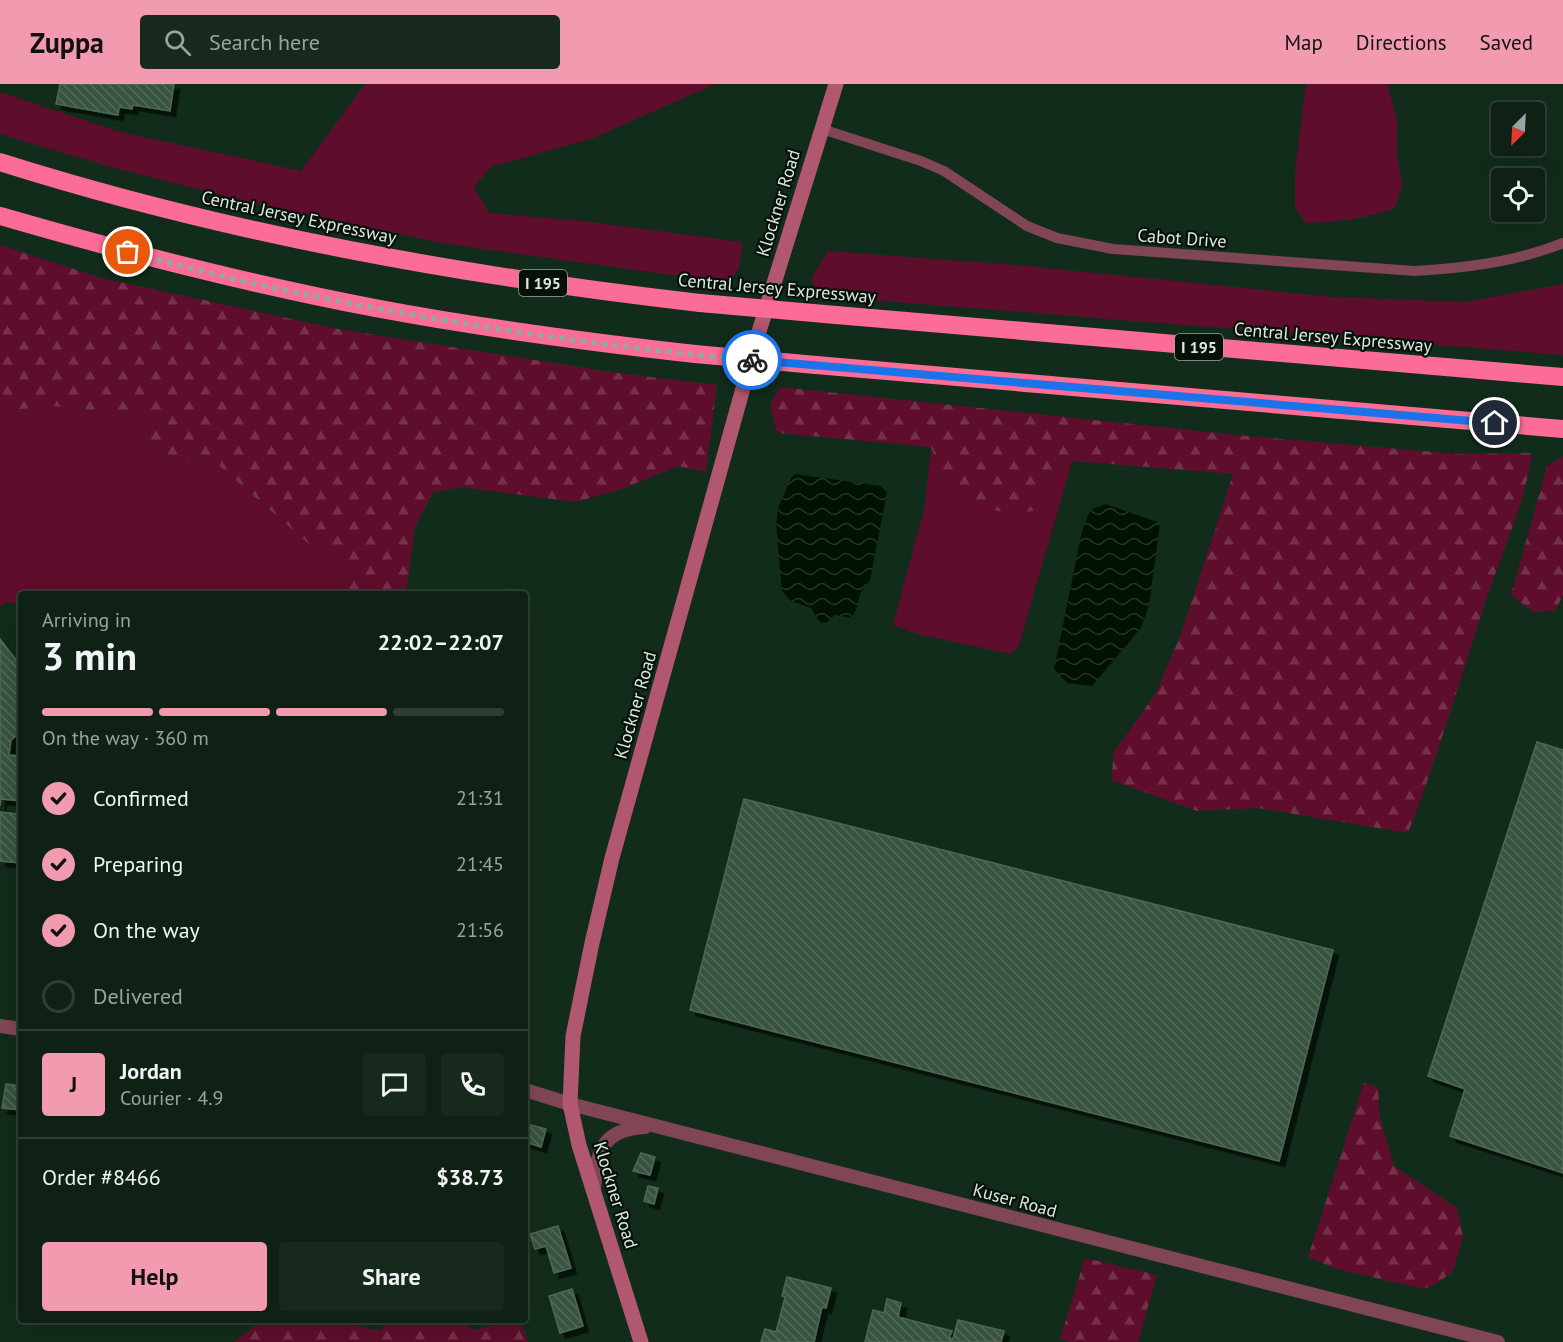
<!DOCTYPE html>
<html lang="en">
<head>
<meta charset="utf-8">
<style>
	body { margin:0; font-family:"PT Sans",sans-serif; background:#17291d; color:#f1f3f6; height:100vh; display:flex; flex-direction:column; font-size:22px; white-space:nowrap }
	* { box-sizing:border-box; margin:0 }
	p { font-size:20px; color:#9ba3a0 }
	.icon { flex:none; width:33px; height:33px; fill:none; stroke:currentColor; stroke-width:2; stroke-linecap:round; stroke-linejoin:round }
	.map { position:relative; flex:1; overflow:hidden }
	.side { position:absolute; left:18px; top:507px; width:510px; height:732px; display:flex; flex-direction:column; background:#0e2114; border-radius:6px; box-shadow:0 6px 24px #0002,0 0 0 2px #2e3e34 }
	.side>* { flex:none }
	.needle { width:39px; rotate:204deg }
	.controls { position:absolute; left:1491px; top:18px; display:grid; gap:12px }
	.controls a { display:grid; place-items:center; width:54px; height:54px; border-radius:6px; background:#0e2114; box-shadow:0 6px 24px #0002,0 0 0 2px #2e3e34; font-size:30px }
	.pin { position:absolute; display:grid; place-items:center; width:51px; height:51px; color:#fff; margin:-26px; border:3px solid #fff; border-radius:50%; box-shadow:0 2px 6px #0007 }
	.courier { position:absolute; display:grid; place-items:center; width:60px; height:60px; margin:-30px; border:4px solid #1a73e8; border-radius:50%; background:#fff; color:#222; box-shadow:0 2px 8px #0007 }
	.head em { font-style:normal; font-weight:600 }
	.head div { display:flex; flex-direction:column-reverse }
	.head { display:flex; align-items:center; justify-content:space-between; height:102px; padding:0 24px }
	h1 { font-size:39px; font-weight:600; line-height:45px }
	.bar { display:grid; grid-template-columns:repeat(4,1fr); gap:9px 6px; align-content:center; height:72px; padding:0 24px }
	.bar i { height:8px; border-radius:4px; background:#2e3e34 }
	.bar .selected { background:#f29aaf }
	.bar p { grid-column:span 4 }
	.line { display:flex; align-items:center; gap:15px; padding:0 24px; border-top:2px solid #2e3e34 }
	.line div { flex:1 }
	.round { display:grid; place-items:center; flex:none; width:63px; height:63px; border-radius:6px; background:#17291d }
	ol { padding:0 24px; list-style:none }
	li { display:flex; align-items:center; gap:18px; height:66px }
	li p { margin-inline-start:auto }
	li .icon { padding:6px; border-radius:50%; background:#f29aaf; color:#111; stroke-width:4 }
	li:last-child { color:#9ba3a0 }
	li i { width:33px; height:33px; border:3px solid #2e3e34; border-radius:50% }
	.primary-button { display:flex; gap:12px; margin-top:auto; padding:12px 24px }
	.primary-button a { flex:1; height:69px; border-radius:6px; background:#f29aaf; color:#111; font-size:24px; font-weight:600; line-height:69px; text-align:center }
	.primary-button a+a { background:#17291d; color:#f1f3f6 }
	header { display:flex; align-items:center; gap:36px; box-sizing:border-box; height:84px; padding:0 30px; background:#f29aaf; color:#111 }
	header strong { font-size:28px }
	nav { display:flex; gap:33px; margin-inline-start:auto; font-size:21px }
	.search { width:420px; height:54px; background:#17291d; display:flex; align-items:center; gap:15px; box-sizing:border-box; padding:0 21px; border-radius:6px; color:#9ba3a0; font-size:22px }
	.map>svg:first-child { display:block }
	.green { fill:#5e0e2c }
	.forest { fill:url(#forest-firs) }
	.water { fill:url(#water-waves) }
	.building { fill:url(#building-back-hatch); stroke:#4d6955; stroke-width:1.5; filter:url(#shadow) }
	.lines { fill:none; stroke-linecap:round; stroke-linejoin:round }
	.minor { stroke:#804655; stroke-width:10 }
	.tertiary { stroke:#804655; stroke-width:14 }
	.secondary { stroke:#b15770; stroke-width:15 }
	.motorway { stroke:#fb6d97; stroke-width:18 }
	.motorway-bridge { stroke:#fb6d97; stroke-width:18 }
	.done { stroke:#95a89a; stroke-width:6; stroke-dasharray:0 10.8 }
	.route { stroke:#1a73e8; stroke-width:8 }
	.labels { text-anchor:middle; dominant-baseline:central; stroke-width:4.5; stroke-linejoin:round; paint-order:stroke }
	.shield { fill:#07110a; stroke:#9ba99f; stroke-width:1.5 }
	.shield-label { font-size:16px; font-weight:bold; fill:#dbeadf }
	.street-label { font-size:18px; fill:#dbeadf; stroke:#07110a }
</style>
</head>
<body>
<header>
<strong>Zuppa</strong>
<div class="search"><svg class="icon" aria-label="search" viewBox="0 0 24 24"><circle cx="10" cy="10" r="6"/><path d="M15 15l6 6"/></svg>Search here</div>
<nav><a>Map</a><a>Directions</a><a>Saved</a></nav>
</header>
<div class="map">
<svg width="1563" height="1258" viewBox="0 0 1563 1258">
	<defs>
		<pattern id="forest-firs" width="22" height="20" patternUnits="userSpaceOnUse" patternTransform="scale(1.5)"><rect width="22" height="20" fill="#5e0e2c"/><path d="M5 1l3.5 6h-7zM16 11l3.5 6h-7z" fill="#74314a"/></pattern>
		<pattern id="water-waves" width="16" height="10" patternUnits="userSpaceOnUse" patternTransform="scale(1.5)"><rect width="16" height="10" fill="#001204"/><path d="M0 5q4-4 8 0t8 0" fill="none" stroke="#253528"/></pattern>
		<pattern id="building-back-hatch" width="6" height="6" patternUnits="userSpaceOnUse" patternTransform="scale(1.5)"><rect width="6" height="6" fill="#37523f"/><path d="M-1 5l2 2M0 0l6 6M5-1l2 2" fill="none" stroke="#536b5a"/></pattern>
		<filter id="shadow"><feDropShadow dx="5.5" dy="5.5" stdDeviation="0" flood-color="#0009"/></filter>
	</defs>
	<rect width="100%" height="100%" fill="#122c1b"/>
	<!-- green -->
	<g class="green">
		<path d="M365,0H715L593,54L491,83L474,103L489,129L582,137L742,158L740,182L730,199L447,160L281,126L111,83L0,50V8L120,48L301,87Z"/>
		<path d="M1306,0H1387L1397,35V71L1402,101L1395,124C1366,135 1337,138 1305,139L1295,123V88Z"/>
		<path d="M828,167L1015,181L1333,213L1465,218L1563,200V271L820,212L811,195Z"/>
		<path d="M52,322L146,332L154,377L216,379L310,461L333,463L348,479L345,510H21V521L5,518L0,523V327Z"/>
		<path d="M931,363L943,396L1033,427L1061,376L1072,377L1019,561L1011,570L921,551L893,541L925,421Z"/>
	</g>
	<!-- forest -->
	<g class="forest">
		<path d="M0,161L101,194L338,245L617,289L717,301L706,388L678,382L619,406L575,418L461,403L433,408L415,443L406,510H345L348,479L333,463L310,461L216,379L154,377L146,332L52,322L0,327Z"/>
		<path d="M780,303L1246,352L1458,370L1532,369C1525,419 1502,468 1486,516C1460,594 1438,673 1408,749L1258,724L1197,727L1111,696L1114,668L1156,609L1181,550L1233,390L1061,376L1033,427L1010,430L967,419L943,396L931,363L777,349L770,321Z"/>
		<path d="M1563,372V511L1556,526L1533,528L1511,511L1547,382Z"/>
		<path d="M1364,999L1378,1003L1380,1034L1394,1082L1457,1124L1463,1153L1453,1187L1439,1198L1424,1205L1337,1185L1308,1173Z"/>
		<path d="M1085,1174L1157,1191L1138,1258H1071L1060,1255Z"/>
		<path d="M263,1236H328L381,1247L386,1236H460L472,1246L520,1236L528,1258H234Z"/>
	</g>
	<!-- water -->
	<g class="water">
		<path d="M795,390L880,402L887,408L870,496L860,510L856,526L851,534L835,531L826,539L820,538L811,524L791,517L782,507L776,440L778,424L791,394Z"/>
		<path d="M1106,420L1160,439L1149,521L1141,544L1092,602L1067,599L1054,585L1082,447L1090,426Z"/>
	</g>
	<!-- building -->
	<g class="building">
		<path d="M60,0H174L170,27L133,21L132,25L119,23L118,31L56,20Z"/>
		<path d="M0,555L21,582V648L11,656L9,671L21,672V717L1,715L0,722Z"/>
		<path d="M1537,658L1563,666V1089L1450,1052L1465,1005L1428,992Z"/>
		<path d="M744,715L1333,866L1279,1077L690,926Z"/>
		<path d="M0,728L17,730L16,735L21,736V779L0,777Z"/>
		<path d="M6,1000L21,1002V1026L2,1024Z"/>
		<path d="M527,1040L546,1045L541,1063L525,1058Z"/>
		<path d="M641,1069L655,1073L650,1091L633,1087Z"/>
		<path d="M648,1102L658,1104L654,1120L644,1117Z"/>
		<path d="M558,1142L571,1184L554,1189L546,1162L535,1165L530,1150Z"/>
		<path d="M787,1193L831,1204L826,1224L822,1223L814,1258H761L765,1245L776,1248L785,1213L782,1212Z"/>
		<path d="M572,1205L583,1242L560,1249L549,1212Z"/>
		<path d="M887,1215L901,1219L898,1233L952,1247L949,1254L953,1255L958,1236L1004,1247L1001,1258H865L873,1226L884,1229Z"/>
	</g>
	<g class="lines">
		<!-- minor -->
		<path class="minor" d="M822,45L921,77L944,87L1027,142L1057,154L1113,165L1415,187C1465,184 1516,178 1563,159"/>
		<!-- tertiary -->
		<g class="tertiary">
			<path d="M0,942L21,945"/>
			<path d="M525,1006L570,1020L1498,1258"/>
			<path d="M594,1107C596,1068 602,1045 645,1043"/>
		</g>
		<!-- secondary -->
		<path class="secondary" d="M641,1258L579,1061L570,1020L573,952L592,859L612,774L757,254L836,0"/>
		<!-- motorway -->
		<g class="motorway">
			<path d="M0,78C228,150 463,192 700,219"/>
			<path d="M0,132C124,168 249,200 375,224C481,244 588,258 695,270"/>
			<path d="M836,231L1563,293"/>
			<path d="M816,281L1563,345"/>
		</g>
		<!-- motorway-bridge -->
		<g class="motorway-bridge">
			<path d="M700,219L836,231"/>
			<path d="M695,270L816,281"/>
		</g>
	</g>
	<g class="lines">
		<!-- done -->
		<path class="done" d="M128,168C172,179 216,191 261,201C423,236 587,261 752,276"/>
		<!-- route -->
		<path class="route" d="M752,276L1495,339"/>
	</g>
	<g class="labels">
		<!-- shield labels -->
		<g class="shield">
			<rect x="519" y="186" width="48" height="26" rx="4.5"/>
			<rect x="1175" y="250" width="48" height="26" rx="4.5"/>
		</g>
		<g class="shield-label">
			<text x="543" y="199">I 195</text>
			<text x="1199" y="263">I 195</text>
		</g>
		<!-- street labels -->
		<g class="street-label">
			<text transform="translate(778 119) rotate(-73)">Klockner Road</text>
			<text transform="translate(299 133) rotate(12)">Central Jersey Expressway</text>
			<text transform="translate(1182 154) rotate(4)">Cabot Drive</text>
			<text transform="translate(777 204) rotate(5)">Central Jersey Expressway</text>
			<text transform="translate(1333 253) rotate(5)">Central Jersey Expressway</text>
			<text transform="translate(635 621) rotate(-74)">Klockner Road</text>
			<text transform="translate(616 1111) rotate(73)">Klockner Road</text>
			<text transform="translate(1015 1116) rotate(15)">Kuser Road</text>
		</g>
	</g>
</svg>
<div class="controls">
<a><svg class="needle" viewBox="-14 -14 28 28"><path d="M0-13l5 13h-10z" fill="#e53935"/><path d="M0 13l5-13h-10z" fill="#9ba3a0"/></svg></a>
<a><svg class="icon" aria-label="locate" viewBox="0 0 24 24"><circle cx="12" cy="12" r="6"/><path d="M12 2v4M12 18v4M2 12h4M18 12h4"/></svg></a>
</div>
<div class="pin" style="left:128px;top:168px;background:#ea580c"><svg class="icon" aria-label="bag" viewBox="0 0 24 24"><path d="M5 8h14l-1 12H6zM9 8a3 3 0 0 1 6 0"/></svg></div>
<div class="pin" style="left:1495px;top:339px;background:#1f2937"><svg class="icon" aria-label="home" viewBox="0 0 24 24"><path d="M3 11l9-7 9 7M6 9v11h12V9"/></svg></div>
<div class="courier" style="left:752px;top:276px"><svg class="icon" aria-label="bike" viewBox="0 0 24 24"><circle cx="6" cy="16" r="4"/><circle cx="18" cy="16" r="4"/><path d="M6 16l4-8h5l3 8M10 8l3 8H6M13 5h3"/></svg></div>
<section class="side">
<div class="head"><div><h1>3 min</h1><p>Arriving in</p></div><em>22:02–22:07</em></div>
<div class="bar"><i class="selected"></i><i class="selected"></i><i class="selected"></i><i></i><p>On the way · 360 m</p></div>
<ol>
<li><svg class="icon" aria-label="check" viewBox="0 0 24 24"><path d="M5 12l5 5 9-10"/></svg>Confirmed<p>21:31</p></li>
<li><svg class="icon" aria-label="check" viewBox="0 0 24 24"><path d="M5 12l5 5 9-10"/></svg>Preparing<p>21:45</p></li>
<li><svg class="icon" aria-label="check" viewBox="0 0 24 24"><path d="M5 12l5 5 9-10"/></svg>On the way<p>21:56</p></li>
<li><i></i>Delivered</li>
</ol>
<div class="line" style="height:108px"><b class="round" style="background:#f29aaf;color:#111">J</b><div><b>Jordan</b><p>Courier · 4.9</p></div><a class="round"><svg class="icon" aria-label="chat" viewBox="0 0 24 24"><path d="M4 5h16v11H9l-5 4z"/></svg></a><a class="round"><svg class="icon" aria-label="phone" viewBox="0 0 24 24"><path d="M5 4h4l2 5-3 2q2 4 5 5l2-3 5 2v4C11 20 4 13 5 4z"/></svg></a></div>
<div class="line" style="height:78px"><div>Order #8466</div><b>$38.73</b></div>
<div class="primary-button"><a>Help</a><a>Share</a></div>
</section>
</div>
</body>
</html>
